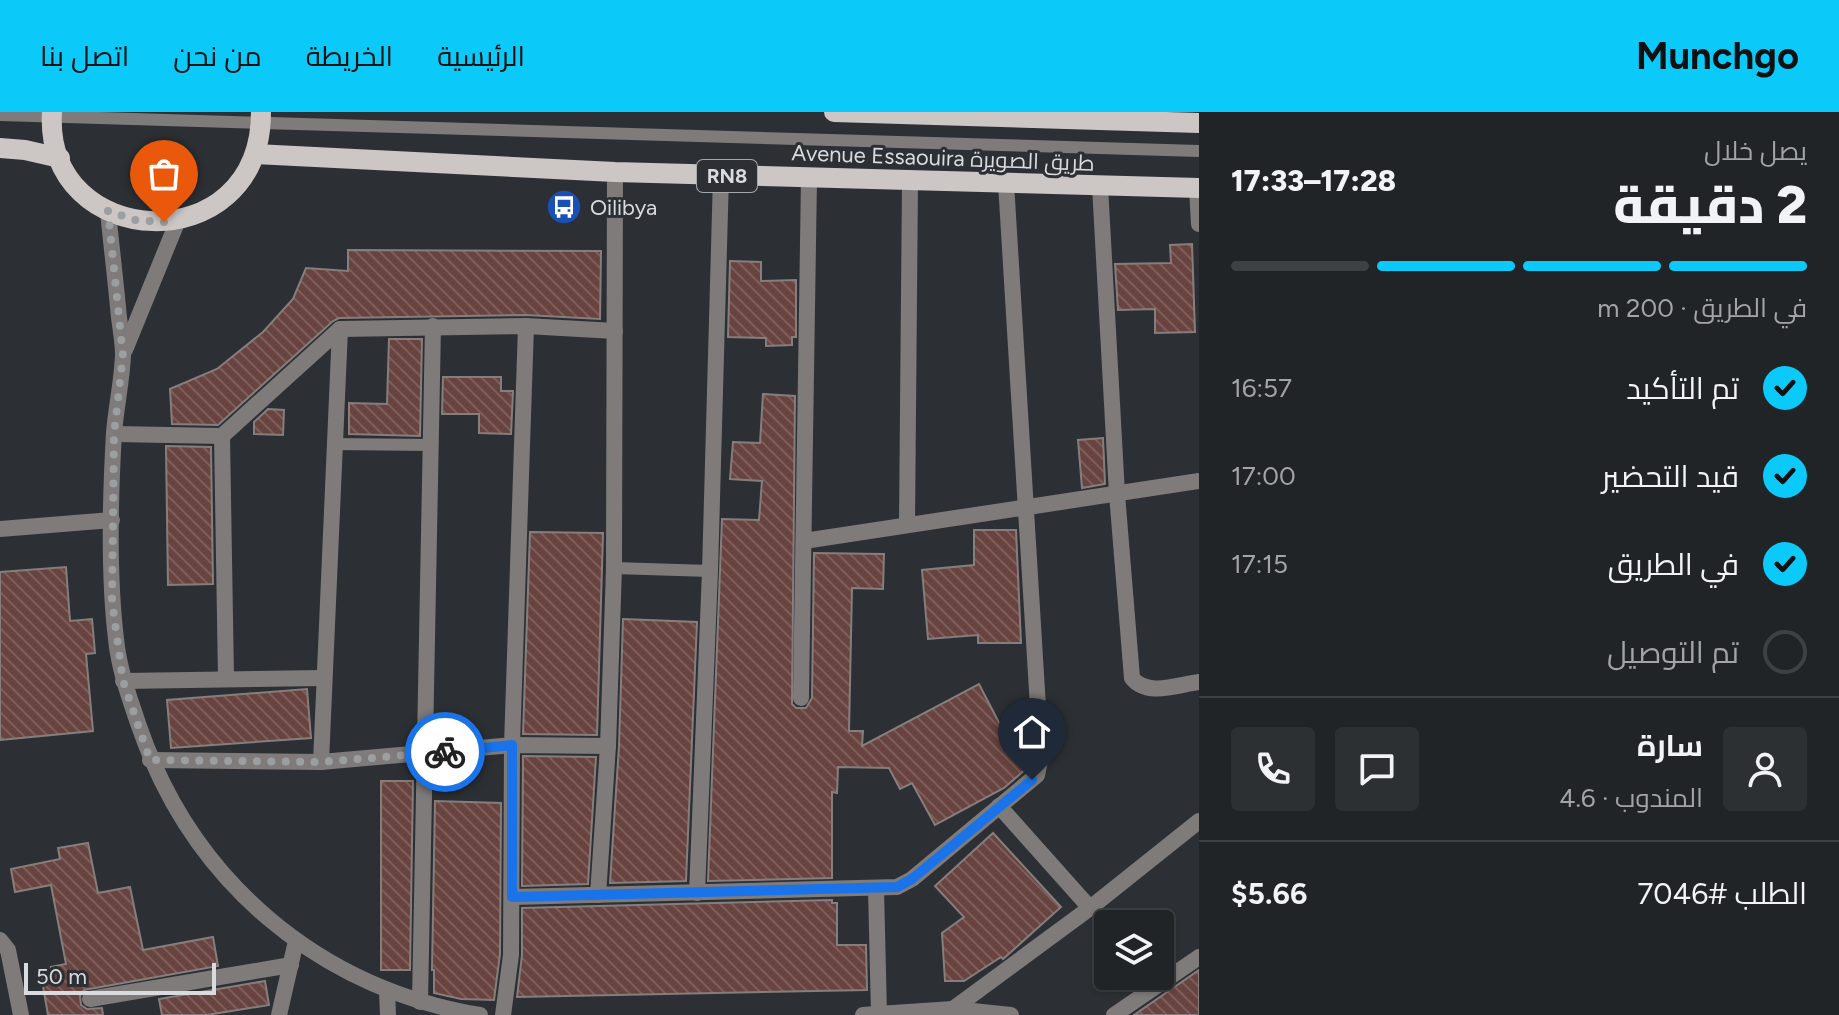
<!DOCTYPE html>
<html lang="ar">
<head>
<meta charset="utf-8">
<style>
	body { margin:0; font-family:Figtree,Cairo,sans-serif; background:#2d3033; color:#f1f3f6; direction:rtl; height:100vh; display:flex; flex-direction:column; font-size:30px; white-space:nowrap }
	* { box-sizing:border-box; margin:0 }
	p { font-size:26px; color:#a2a4a7 }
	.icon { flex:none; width:44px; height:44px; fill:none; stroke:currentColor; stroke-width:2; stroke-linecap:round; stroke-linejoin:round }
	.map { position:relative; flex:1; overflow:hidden; direction:ltr }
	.side { display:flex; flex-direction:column; background:#212427; width:640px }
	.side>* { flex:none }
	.tools { position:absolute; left:1094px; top:798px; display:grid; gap:16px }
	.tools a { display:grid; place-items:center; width:80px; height:80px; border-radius:8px; background:#212427; box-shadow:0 2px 6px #0004,0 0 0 2px #3e4144; font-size:40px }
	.scale { position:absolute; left:24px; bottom:20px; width:192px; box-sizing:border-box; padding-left:8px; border:4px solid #d9dbde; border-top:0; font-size:22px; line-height:28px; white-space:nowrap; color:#d9dbde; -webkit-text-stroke:6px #2c3034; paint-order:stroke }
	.pin { position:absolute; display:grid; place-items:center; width:68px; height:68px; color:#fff; margin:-82px -34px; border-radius:50% 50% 50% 0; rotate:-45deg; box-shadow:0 0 8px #0007 }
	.pin .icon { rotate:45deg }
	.courier { position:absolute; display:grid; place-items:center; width:80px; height:80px; margin:-40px; border:6px solid #1a73e8; border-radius:50%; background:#fff; color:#222; box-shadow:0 2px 10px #0007 }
	.overview em { font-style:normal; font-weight:800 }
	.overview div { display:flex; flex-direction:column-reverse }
	.overview { display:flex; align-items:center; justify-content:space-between; height:136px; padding:0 32px }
	h1 { font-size:52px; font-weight:800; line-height:60px }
	.bar { display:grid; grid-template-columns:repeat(4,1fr); gap:12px 8px; align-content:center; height:96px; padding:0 32px }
	.bar i { height:10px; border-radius:6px; background:#3e4144 }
	.bar .active { background:#0bcafa }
	.bar p { grid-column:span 4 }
	.line { display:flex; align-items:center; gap:20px; padding:0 32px; border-top:2px solid #3e4144 }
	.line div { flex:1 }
	.round { display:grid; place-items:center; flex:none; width:84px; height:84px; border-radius:8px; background:#2d3033 }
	ol { padding:0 32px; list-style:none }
	li { display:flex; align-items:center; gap:24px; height:88px }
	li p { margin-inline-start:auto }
	li .icon { padding:8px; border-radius:50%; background:#0bcafa; color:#111; stroke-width:4 }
	li:last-child { color:#a2a4a7 }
	li i { width:44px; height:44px; border:4px solid #3e4144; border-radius:50% }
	header { display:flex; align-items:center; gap:48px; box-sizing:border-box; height:112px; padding:0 40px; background:#0bcafa; color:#111 }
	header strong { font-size:38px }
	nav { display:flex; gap:44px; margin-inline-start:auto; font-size:28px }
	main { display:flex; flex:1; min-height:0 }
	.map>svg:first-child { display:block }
	.building { fill:url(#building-back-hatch); stroke:#867e7d; stroke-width:2 }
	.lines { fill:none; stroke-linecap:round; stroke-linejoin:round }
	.service { stroke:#7e7b7a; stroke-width:12 }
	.minor { stroke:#7e7b7a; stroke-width:16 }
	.tertiary { stroke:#7e7b7a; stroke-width:16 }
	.primary { stroke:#ccc6c5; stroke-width:20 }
	.done { stroke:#9c9fa2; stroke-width:8; stroke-dasharray:0 14.4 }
	.route { stroke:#1a73e8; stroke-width:10 }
	.labels { text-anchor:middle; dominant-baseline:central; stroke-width:6; stroke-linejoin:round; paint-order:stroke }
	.shield { fill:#2c3034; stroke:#a5a8ab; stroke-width:2 }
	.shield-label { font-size:20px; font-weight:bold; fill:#d9dbde }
	.street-label { font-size:22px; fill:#d9dbde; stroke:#2c3034 }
	.poi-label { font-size:22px; fill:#d9dbde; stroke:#2c3034; text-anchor:start }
</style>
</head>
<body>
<header>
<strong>Munchgo</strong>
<nav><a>الرئيسية</a><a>الخريطة</a><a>من نحن</a><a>اتصل بنا</a></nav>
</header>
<main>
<section class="side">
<div class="overview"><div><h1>2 دقيقة</h1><p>يصل خلال</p></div><em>17:28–17:33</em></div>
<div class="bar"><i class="active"></i><i class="active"></i><i class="active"></i><i></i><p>في الطريق · 200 m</p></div>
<ol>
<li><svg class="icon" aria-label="check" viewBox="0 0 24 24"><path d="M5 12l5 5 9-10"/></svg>تم التأكيد<p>16:57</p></li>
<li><svg class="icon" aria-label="check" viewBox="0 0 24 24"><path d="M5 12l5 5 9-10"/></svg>قيد التحضير<p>17:00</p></li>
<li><svg class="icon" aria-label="check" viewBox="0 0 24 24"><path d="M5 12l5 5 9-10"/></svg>في الطريق<p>17:15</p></li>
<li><i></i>تم التوصيل</li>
</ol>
<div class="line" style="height:144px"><a class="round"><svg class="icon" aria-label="person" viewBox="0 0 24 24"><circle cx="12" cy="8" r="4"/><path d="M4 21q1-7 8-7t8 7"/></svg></a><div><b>سارة</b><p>المندوب · 4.6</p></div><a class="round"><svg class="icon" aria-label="chat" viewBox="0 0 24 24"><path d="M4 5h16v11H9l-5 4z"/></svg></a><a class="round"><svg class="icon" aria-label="phone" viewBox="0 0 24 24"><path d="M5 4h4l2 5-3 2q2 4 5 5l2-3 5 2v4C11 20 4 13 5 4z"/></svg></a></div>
<div class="line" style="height:104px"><div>الطلب #7046</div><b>$5.66</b></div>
</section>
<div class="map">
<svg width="1199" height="903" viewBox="0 0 1199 903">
	<defs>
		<pattern id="building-back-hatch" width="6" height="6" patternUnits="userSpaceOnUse" patternTransform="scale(2)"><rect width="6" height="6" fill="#68433f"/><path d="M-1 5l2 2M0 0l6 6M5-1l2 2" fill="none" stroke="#7d5e5a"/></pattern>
	</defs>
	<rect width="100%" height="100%" fill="#2c3034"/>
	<!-- building -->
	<g class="building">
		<path d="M1192,132L1195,220L1155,221V197L1118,198L1115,152L1171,151L1170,133Z"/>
		<path d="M348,138L601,139L600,207L526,203L339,206L333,209L218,313L172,312L170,277L217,257L263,220L293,187L306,156L348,159Z"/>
		<path d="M730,149L761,150V169L796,168V225H792V233L766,234V226L728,225Z"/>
		<path d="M389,227H422L420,324L349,322V291L387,292Z"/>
		<path d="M443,265H501V279H513L511,322L479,321V302H442Z"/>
		<path d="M763,282L795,284L792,592L796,596H806L812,586L814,441L884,442L883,477L852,476L849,619H863L862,634L979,572L1009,630L1012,628L1027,656L1004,676L935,713L912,671L900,677L889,656L838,655L837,681L832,680V766L708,769L722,407L759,408L762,369L730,367L733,330L760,331Z"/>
		<path d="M268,297L284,298L283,323L254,322V310Z"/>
		<path d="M1103,326L1105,372L1082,376L1078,328Z"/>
		<path d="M166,334L211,335L213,472L168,473Z"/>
		<path d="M974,418H1016L1021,531H978V523L928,527L922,458L974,453Z"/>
		<path d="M530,420L603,421L597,623L523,622Z"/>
		<path d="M66,455L70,509L92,507L95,541L86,542L93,619L0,628V460Z"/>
		<path d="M623,507L697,510L686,769L610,771L619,634Z"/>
		<path d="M307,577L311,626L171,636L167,588Z"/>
		<path d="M523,644L596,645L588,772L522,774Z"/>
		<path d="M381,669H413L410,858H381Z"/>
		<path d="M435,689L501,691L500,842L494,888L461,887L434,881V858H432Z"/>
		<path d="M993,721L1061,795L1003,847L1001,845L964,869H945L942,821L964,805L935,774Z"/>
		<path d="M88,731L98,781L130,775L143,838L213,825L218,854L84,878L80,884L81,893L87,897L102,896L103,903H48L40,857L66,852L51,773L15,780L11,757L60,747L58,736Z"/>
		<path d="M832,788V791H837V833H866L867,878L517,885L522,843V796Z"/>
		<path d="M1199,858V903H1134Z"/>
		<path d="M265,869L269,893L207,903H162L159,887Z"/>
	</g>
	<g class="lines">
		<!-- service -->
		<g class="service">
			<path d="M0,3L1199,39"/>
			<path d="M334,332L431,333"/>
			<path d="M614,456L710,459"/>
		</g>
		<!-- minor -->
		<g class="minor">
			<path d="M1100,74L1117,382L1132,566C1147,585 1177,573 1199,570"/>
			<path d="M1197,76L1199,112"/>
			<path d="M114,322L222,324L340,217L526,214L615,219"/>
			<path d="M222,324L226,567"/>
			<path d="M907,413L910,69"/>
			<path d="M0,417L112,408"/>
			<path d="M804,429L1199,369"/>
			<path d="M123,569L323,566"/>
			<path d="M801,586L809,66"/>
			<path d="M150,648L321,650L512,633L608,634"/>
			<path d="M321,650L340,217"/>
			<path d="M999,694L1090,796"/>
			<path d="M876,777L879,902"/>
			<path d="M697,781L710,459L721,64"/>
			<path d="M598,783L608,634L614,456L615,60"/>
			<path d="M512,785L897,775L912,767L1037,663L1041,644L1006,71"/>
			<path d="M0,828L8,838L21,903"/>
			<path d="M387,879L388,903"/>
			<path d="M90,887L291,853"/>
			<path d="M420,890L433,214"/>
			<path d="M279,903L296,829"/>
			<path d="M503,903L511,843L512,633L526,214"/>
			<path d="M953,903V897L1090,796L1199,709"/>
			<path d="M1114,903L1199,845"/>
		</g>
		<!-- tertiary -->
		<g class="tertiary">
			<path d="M108,99C111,131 115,163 118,195C119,211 123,227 123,243C122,269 116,295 114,321C110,389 108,460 116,527C119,557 129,585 139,614C192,769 318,876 480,903"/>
			<path d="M125,238L178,108"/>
			<path d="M863,903L953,897L1011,903"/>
		</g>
		<!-- primary -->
		<g class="primary">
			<path d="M52,0C43,140 261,151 261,0"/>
			<path d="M834,0L1199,11"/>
			<path d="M0,36L25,38L60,46"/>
			<path d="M255,42L615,60L1199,76"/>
		</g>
	</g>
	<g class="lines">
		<!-- done -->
		<path class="done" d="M164,110L135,108L108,99L123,244L114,322L112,489L123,569L150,648L321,650L445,640"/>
		<!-- route -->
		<path class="route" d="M445,640L512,633V785L897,775L912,767L1032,668"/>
	</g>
	<!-- icons -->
	<defs>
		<g id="bus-disc" transform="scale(1.8)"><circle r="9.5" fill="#1a4fb4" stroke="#2c3034"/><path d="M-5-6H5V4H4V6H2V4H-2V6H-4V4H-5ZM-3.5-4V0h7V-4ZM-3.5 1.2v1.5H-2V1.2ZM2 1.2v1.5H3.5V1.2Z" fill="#fff"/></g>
	</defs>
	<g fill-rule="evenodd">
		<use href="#bus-disc" x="564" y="95"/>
	</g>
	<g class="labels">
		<!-- shield labels -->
		<rect class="shield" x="697" y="48" width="60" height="32" rx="6"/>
		<g class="shield-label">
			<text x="727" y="64">RN8</text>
		</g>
		<!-- street labels -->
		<g class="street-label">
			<text transform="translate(943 46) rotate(2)">Avenue Essaouira طريق الصويرة</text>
		</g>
		<!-- poi labels -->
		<g class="poi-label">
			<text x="590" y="95">Oilibya</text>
		</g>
	</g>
</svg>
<div class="tools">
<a><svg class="icon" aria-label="layers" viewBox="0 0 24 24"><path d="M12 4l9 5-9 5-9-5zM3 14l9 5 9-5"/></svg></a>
</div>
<div class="scale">50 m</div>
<div class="pin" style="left:164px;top:110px;background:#ea580c"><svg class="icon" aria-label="bag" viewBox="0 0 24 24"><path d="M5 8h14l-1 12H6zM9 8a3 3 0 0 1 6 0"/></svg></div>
<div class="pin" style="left:1032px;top:668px;background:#1f2937"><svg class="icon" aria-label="home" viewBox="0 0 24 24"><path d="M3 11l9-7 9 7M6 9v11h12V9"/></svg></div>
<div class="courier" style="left:445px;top:640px"><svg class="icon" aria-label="bike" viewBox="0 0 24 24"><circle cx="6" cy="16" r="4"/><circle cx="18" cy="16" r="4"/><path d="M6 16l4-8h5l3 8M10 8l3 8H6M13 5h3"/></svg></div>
</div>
</main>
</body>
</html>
